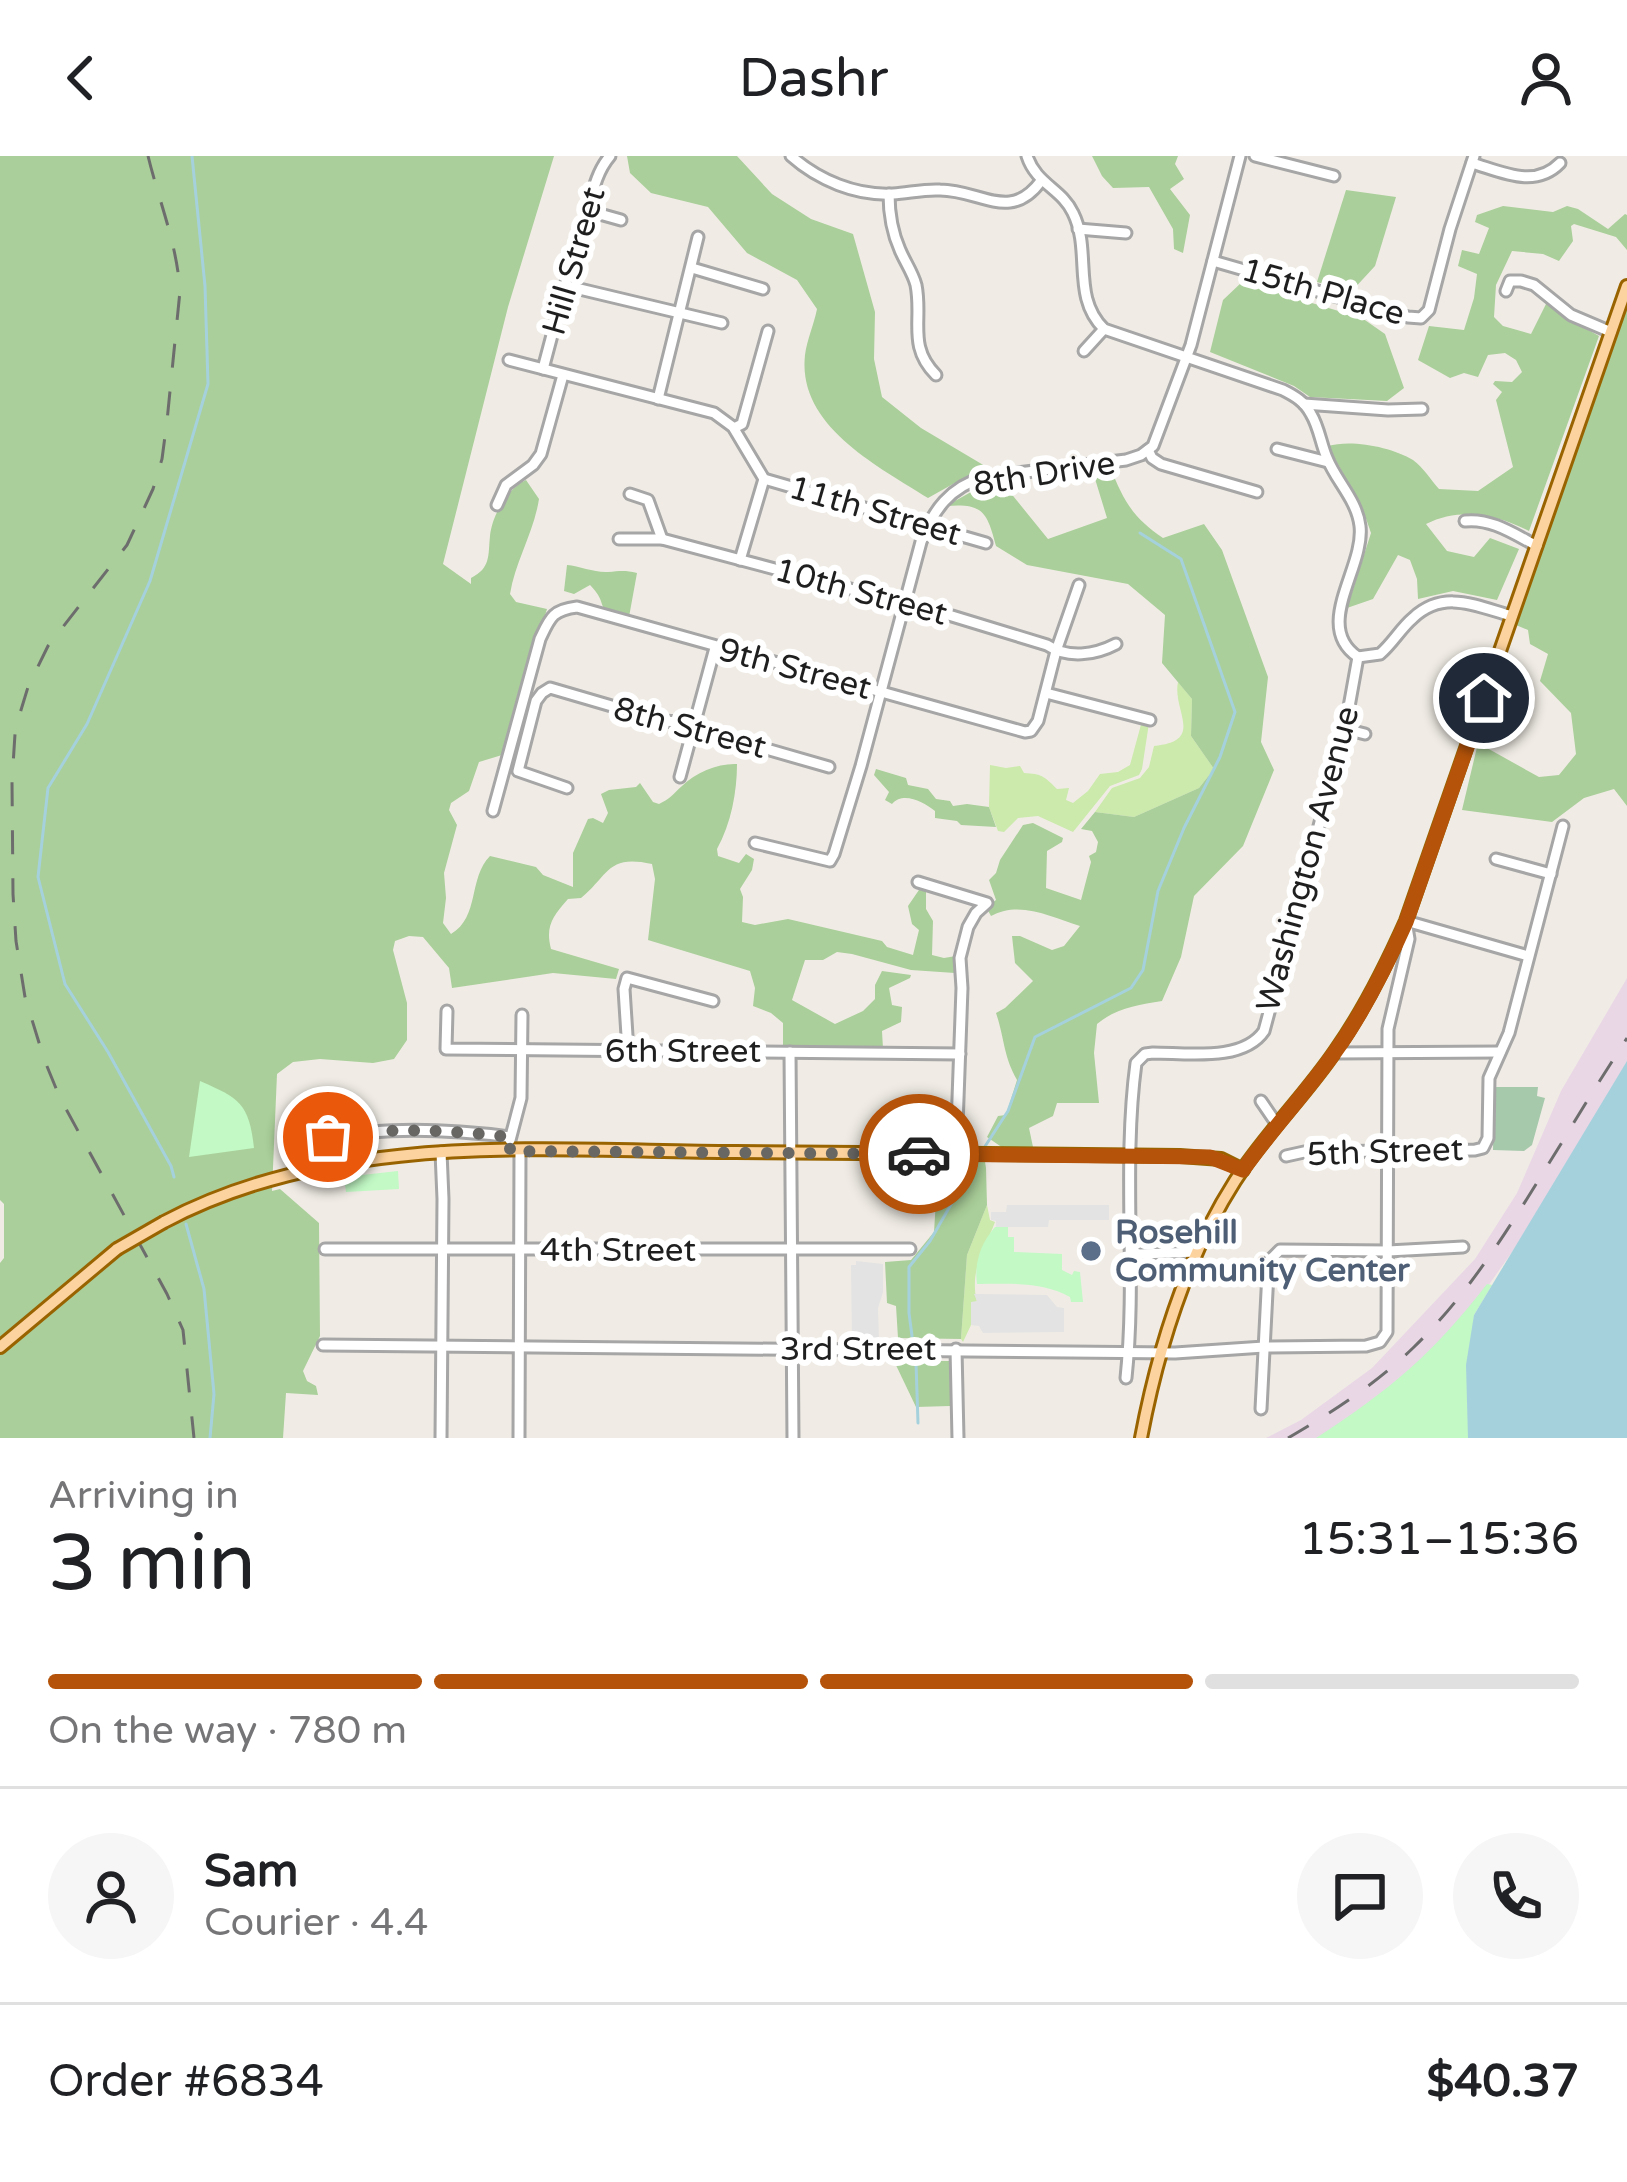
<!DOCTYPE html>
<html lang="en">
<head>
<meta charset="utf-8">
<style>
	body { margin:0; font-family:"Varela Round",sans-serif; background:#f6f6f6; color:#202124; height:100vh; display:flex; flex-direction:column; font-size:45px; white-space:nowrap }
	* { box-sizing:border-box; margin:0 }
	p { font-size:39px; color:#757577 }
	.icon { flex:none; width:66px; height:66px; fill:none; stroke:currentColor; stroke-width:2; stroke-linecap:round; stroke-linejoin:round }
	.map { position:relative; height:1282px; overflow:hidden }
	.details { display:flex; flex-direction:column; background:#fff; flex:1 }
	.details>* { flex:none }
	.pin { position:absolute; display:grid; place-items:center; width:102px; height:102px; color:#fff; margin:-51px; border:6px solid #fff; border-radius:50%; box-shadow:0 3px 12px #0007 }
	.courier { position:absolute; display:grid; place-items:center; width:120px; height:120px; margin:-60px; border:9px solid #b45309; border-radius:50%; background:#fff; color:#222; box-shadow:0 3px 15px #0007 }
	.summary em { font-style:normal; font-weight:600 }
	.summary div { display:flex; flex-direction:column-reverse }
	.summary { display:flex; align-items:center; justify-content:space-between; height:204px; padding:0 48px }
	h1 { font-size:78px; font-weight:600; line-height:90px }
	.bar { display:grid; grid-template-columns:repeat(4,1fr); gap:18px 12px; align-content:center; height:144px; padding:0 48px }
	.bar i { height:15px; border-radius:9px; background:#e0e0e0 }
	.bar .current { background:#b45309 }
	.bar p { grid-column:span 4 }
	.line { display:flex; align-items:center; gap:30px; padding:0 48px; border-top:3px solid #e0e0e0 }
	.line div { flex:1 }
	.round { display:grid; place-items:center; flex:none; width:126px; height:126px; border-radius:63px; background:#f6f6f6 }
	header { display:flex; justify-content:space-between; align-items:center; height:156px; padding:0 48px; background:#fff; font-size:54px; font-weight:600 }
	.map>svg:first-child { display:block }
	.industrial { fill:#e9d7e6 }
	.grass { fill:#cbeaab }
	.forest { fill:#aacf9a }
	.cemetery { fill:#a6c8ab }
	.park { fill:#c2f9c5 }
	.parking { fill:#e3e3e3 }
	.water { fill:#a5d1dd }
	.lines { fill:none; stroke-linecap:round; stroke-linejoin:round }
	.stream { stroke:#a5d1dd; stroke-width:3 }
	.minor-casing { stroke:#a6a6a6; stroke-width:15 }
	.major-casing { stroke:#996400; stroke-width:16 }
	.minor { stroke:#fff; stroke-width:9 }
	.major { stroke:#fcd29e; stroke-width:10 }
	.rail { stroke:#6d6d6d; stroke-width:3; stroke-dasharray:24 24; stroke-linecap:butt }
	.major-bridge-casing { stroke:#996400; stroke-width:16; stroke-linecap:butt }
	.major-bridge { stroke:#fcd29e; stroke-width:10 }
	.done { stroke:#686764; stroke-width:12; stroke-dasharray:0 21.6 }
	.route { stroke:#b45309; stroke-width:15 }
	.service-dot { fill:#5c6f8a; stroke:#fff; stroke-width:4.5 }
	.labels { text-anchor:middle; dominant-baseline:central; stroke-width:12; stroke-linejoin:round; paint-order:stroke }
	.street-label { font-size:33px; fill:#1f1f1f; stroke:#fff }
	.service-label { font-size:33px; font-weight:bold; fill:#4e5e75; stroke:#fff; text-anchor:start }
</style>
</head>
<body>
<header><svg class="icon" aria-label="back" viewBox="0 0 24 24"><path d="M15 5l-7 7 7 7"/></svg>Dashr<svg class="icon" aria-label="person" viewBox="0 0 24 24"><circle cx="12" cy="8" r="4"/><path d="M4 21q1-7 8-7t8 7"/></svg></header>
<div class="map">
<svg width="1627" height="1282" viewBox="0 0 1627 1282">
	<rect width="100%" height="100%" fill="#f0ece5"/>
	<!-- industrial -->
	<path class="industrial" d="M1627,822V912L1529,1072L1471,1154L1411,1219L1321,1282H1266L1301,1264L1372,1212L1475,1103L1517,1037L1561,935Z"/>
	<!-- grass -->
	<g class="grass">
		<path d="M1178,526L1192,543L1191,580L1214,613L1199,632L1134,661L1095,656L1112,632L1140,622L1149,611L1154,590C1206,585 1172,555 1178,526Z"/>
		<path d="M1142,565L1149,567L1142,613L1139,619L1110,630L1073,676L1038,660L1018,662L1004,676L998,675L989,651L990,609L1006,612L1020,610L1024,617C1042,618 1044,620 1057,633L1069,632L1066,644L1073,647L1088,635L1100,618L1118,616L1130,609Z"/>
		<path d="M987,1049L990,1064L995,1066C985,1093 969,1114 977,1146L971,1147V1169L963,1186L961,1183L967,1099Z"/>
	</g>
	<!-- forest -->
	<g class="forest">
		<path d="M0,0H554L508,151L443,408L471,428V422C491,412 488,399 490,380C492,359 508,332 526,324L539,343C534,376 515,406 510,438L516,446L547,453L502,599L479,606L469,635L451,647L449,654L457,669L444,717L446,742L443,767L451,778C480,761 468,722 490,700L536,711L543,719L573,731V697L588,663L593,662L603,667L608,657L601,638L609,634L636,631L640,627L653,646L659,648C670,643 673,638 682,630C696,616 719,607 737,608C737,636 731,668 717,693L718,700L739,707L746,698L754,703L752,714L740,733L743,741L742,766L755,769L788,763L882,785L887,791L913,799L919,774L912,768L908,750L921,731L926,732V753L933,765L932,799L944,802L956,800L955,817L911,814L852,798L837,796L823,804H805L792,844L835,868L863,855L875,843V829L882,815L911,819L910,822L889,832L892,849L902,851L901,866L882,875L883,893H783V867L771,857L753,850L755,832L750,815L648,784L655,723L652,708C607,698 609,719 581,742L568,743C553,760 545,770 551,793L619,813L616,823L553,817L452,832L449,812L423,781L409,780L395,785L393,794L407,847V884L394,903L373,907L320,903L293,906L277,918L272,1035L280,1033L319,1067L320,1180L303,1215L307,1225L316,1230L318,1239L286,1237L283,1282H0V1107L4,1102V1048L0,1044Z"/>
		<path d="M627,0H737L772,38L811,63L853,78L875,156L874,203L882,241L921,272L985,310L928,342C878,310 797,270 805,199C807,184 814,168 817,153L797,124L747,97L708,51L651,37L630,17Z"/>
		<path d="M1092,0H1178L1175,8L1184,23L1170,33L1190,59L1183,97L1174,93L1173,73L1149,31L1113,32L1102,20Z"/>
		<path d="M1346,34L1396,41L1375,110L1351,136L1317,126Z"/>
		<path d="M1503,50L1553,56L1567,50L1578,53L1608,73L1625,58L1627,59V94L1616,81L1574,68L1571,70L1573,85L1559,105L1543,98L1512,95L1496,129L1494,161L1503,170L1531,178L1547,146L1567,162L1599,180L1529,375C1496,358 1460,351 1426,368L1447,395L1474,401L1490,382L1519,393L1497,444L1453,435L1418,443L1417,423L1410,404L1398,399L1373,443L1347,452L1371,377L1363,354L1328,290C1351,283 1392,291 1413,304C1423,311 1431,324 1439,333L1478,335L1513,311L1496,244L1502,236L1493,228L1495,225L1512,226L1522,216L1516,204L1505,197L1488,199L1478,221L1464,217L1450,222L1418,204L1429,170L1464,174L1474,142L1477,118L1458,110L1462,94L1479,98L1489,72L1475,66L1477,59Z"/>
		<path d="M1242,126L1362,162L1385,178L1404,232L1387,245L1310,241L1294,230L1210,196L1223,144Z"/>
		<path d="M1627,149V650L1614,633L1584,642L1552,666L1462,654L1478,587L1539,621L1559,619L1576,598L1571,557L1540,525L1548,498L1530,488L1528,474L1516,469Z"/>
		<path d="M1110,311C1124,345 1132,361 1163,382L1204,368L1222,394L1268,521L1261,586L1274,614L1243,690L1194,740L1181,801L1162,845C1138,849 1116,852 1097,868L1094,897L1099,947H1057L1053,960L1029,972L1033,991L1003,992L987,981L998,960L1006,959L1017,924C1003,899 1005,884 996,857L1005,852L1033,825L1015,807L1012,780H1020L1052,794L1064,790L1080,770C1051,761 1020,744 991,760L986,751L996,744L989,724L996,717L1000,704L1023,669L1033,667L1063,682L1062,686L1047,695L1046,732L1081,744L1091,706L1089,700L1096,696L1098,686L1092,675L1081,673L1095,656L1134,661L1199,632L1214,613L1191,580L1192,543L1162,507L1165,459L1128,428L1027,409L996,390C987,356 983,347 946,350L971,336L1005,330L1048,383L1107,362L1092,313Z"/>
		<path d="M567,409C580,410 595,417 608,416C620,415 625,414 637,417L629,461C590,454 612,451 590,429L574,438L564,435Z"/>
		<path d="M876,613L906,622L908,629L928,633L936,643L950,645L953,650L967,648L989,651L996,671L961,669L957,665L935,662V655C924,646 903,635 892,648L885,644L889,636L874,619Z"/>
		<path d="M949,1006H985L986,1012L987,1049L967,1099L961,1183L898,1182L896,1150L887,1147L885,1106L911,1104L934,1076L936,1044L948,1039Z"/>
		<path d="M894,1205H951L950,1250L916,1251Z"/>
	</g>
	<!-- cemetery -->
	<path class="cemetery" d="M1494,931H1538L1537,940L1545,942L1532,989L1524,995L1493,994Z"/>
	<!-- park -->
	<g class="park">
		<path d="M200,925C239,942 249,947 254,992L189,1001Z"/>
		<path d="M398,1015L399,1033L346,1036L344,1021Z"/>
		<path d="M995,1071H1008V1081H1014V1096L1062,1098V1114L1072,1119L1074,1115L1080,1116L1083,1146H1071L1070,1141C1041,1125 1009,1128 977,1128C974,1106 981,1087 995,1071Z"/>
		<path d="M1487,1128L1492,1129L1474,1159L1468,1282H1316C1390,1234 1433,1198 1487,1128Z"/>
	</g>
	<!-- parking -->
	<g class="parking">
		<path d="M1007,1049H1109V1064H1049L1048,1071H996V1065L991,1064V1056H1006Z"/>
		<path d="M856,1105L883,1108V1136L878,1152L879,1185H852L851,1109H856Z"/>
		<path d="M974,1138L1047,1139L1057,1151L1064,1152V1176L983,1177L979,1170L971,1169V1146L977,1145Z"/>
	</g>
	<!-- water -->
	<path class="water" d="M1627,905V1282H1468L1466,1209L1474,1159Z"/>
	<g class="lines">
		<!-- stream -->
		<g class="stream">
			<path d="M982,995L1008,955L1035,881L1131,832L1143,814L1158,735L1184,672L1220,601L1235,556L1181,403L1140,377"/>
			<path d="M174,1021L171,1010L108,896L65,828L38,721L48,632L87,568L150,425L208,228L205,130L192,0"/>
			<path d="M186,1068L204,1133L214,1238L210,1282"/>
			<path d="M912,1180L909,1157V1111L930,1085L977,1003"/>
			<path d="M916,1207L918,1267"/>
		</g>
		<!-- minor casing -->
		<g class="minor-casing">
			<g id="minor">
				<path d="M791,0C818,24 856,40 893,38C909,37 924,33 940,34C981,34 1010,67 1041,25"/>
				<path d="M1027,0C1036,28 1062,33 1073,57C1092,95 1071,141 1104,173L1283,234C1295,240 1305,246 1311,258C1319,271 1321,288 1327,302C1336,325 1357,344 1360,370C1365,412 1312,470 1358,501L1380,498C1393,487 1400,473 1413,462C1444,433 1476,450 1512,460"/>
				<path d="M1255,0L1334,20"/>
				<path d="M1472,7C1502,16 1535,33 1560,7"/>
				<path d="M889,38C889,58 892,76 900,94C905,106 913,117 916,129C923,164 907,190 936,219"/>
				<path d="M589,55L621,64"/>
				<path d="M1078,73L1126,77"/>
				<path d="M1213,105L1408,161L1421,162L1429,154L1450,73L1474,0"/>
				<path d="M692,112L763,133"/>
				<path d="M567,130L722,167"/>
				<path d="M1506,135L1510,125H1521L1534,129L1571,159L1611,176"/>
				<path d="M1084,195L1104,173"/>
				<path d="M509,204L714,257L733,271L764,323"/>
				<path d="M543,213L577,85C591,58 590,23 610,0"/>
				<path d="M658,243L698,81"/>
				<path d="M1304,248L1388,254L1422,253"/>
				<path d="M734,272L742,268L768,175"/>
				<path d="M1277,293L1328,306"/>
				<path d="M1148,294L1152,302L1161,308L1257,336"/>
				<path d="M764,323L986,387"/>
				<path d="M630,338L648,344L662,383"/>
				<path d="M497,349L506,329L533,309L541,298L563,219"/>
				<path d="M1465,365C1491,362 1514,378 1537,390"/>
				<path d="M619,383H662L952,460L1047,489C1068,503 1095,499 1116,488"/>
				<path d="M740,404L764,323"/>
				<path d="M1046,537L1150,564"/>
				<path d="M1345,573L1365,578"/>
				<path d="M680,621L715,492"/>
				<path d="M567,632L518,615L536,545L542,537L550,532L663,565L697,567L700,574L829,611"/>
				<path d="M493,655L540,483C550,462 552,454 577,451L1025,576L1031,575L1038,565L1056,495L1079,429"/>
				<path d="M755,687L830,705L834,698L861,610L921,386C933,354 950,331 984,321L1126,304L1141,299L1153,290L1191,189L1240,0"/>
				<path d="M1496,703L1551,718"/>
				<path d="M918,726L987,747L976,757L968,771L960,802L962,832L956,998"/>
				<path d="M447,855L446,893L960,898"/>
				<path d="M628,895L624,833L627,822L713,845"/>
				<path d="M790,896L793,1282"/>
				<path d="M1334,897L1500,896"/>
				<path d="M1261,945L1276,967"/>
				<path d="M328,981C388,971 450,973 510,981"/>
				<path d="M510,984L521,942L522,859"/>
				<path d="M441,996L443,1043L441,1282"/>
				<path d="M1286,1000L1304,996L1475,994L1483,992L1488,982L1489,922L1509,877L1563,670"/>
				<path d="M325,1093H910"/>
				<path d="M1132,1096L1140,1098L1197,1096"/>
				<path d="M323,1189L1175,1197L1264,1191L1366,1190L1380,1186L1387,1176L1388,873L1409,783L1406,765L1528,800"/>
				<path d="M956,1193L958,1282"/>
				<path d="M1126,1222C1137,1118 1122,1011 1136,907L1145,898L1153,897C1187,897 1243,906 1264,875L1345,573L1358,501"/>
				<path d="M1261,1253L1268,1116L1271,1103L1280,1094L1388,1095L1463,1091"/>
				<path d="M519,1282L520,995"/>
			</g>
		</g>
		<!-- major casing -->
		<g class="major-casing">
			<g id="major">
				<path d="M164,1066C337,974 546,995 735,996C883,997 1032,998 1180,1000L1221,1003L1243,1014"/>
				<path d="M0,1191L117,1093"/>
				<path d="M1141,1282C1158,1192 1186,1102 1235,1025C1265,978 1305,940 1336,894C1364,854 1386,810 1406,765L1627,130"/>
			</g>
		</g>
		<!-- minor -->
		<use href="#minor" class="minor"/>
		<!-- major -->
		<use href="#major" class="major"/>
		<!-- rail -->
		<g class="rail">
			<path d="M148,0C159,45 177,88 180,135L167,265L162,303L153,333L127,389L48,490L28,531L21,554L15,578L12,625L13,738L16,785L25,841L44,903L60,942L167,1138L183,1174L194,1282"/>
			<path d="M1288,1282C1333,1256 1377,1227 1414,1191C1476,1131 1519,1055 1564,983C1584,949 1606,915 1627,882"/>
		</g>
		<!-- major-bridge casing -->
		<g class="major-bridge-casing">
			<path id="major-bridge" d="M117,1093L164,1066"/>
		</g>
		<!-- major-bridge -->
		<use href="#major-bridge" class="major-bridge"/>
	</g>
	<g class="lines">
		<!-- done -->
		<path class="done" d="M328,981C389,971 449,974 510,981V995L919,998"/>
		<!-- route -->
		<path class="route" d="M919,998L1210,1001L1243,1014C1272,973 1306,937 1335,896C1364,856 1386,811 1406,766L1484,542"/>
	</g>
	<!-- markers -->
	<circle class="service-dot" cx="1091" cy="1095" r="12"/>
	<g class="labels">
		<!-- street labels -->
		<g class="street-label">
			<text transform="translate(574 105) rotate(-74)">Hill Street</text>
			<text transform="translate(1323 136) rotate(16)">15th Place</text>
			<text transform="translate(1044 318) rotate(-9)">8th Drive</text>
			<text transform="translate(875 355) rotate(16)">11th Street</text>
			<text transform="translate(861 436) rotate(15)">10th Street</text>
			<text transform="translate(795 513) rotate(15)">9th Street</text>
			<text transform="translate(690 572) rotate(15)">8th Street</text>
			<text transform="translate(1308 703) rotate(-75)">Washington Avenue</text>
			<text x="683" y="895">6th Street</text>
			<text transform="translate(1385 996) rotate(-2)">5th Street</text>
			<text x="618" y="1094">4th Street</text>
			<text x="858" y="1193">3rd Street</text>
		</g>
		<!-- service labels -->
		<g class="service-label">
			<text x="1115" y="1076">Rosehill<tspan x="1115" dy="38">Community Center</tspan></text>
		</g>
	</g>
</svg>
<div class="pin" style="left:328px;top:981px;background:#ea580c"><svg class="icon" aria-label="bag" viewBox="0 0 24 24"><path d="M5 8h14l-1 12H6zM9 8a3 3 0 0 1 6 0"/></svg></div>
<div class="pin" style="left:1484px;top:542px;background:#1f2937"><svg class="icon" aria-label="home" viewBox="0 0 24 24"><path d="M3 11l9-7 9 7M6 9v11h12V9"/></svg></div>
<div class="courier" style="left:919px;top:998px"><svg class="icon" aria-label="car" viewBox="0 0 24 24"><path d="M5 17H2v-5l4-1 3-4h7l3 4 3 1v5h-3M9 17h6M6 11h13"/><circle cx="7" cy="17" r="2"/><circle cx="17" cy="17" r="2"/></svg></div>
</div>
<section class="details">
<div class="summary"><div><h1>3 min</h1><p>Arriving in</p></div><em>15:31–15:36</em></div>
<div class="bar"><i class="current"></i><i class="current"></i><i class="current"></i><i></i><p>On the way · 780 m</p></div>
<div class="line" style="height:216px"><a class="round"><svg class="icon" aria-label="person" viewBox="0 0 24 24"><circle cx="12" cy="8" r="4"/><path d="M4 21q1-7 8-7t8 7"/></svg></a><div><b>Sam</b><p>Courier · 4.4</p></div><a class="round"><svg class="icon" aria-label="chat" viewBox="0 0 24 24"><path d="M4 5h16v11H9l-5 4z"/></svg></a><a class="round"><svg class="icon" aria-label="phone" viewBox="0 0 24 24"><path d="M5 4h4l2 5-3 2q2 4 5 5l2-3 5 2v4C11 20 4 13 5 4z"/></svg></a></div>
<div class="line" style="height:156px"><div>Order #6834</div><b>$40.37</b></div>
</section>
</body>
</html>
